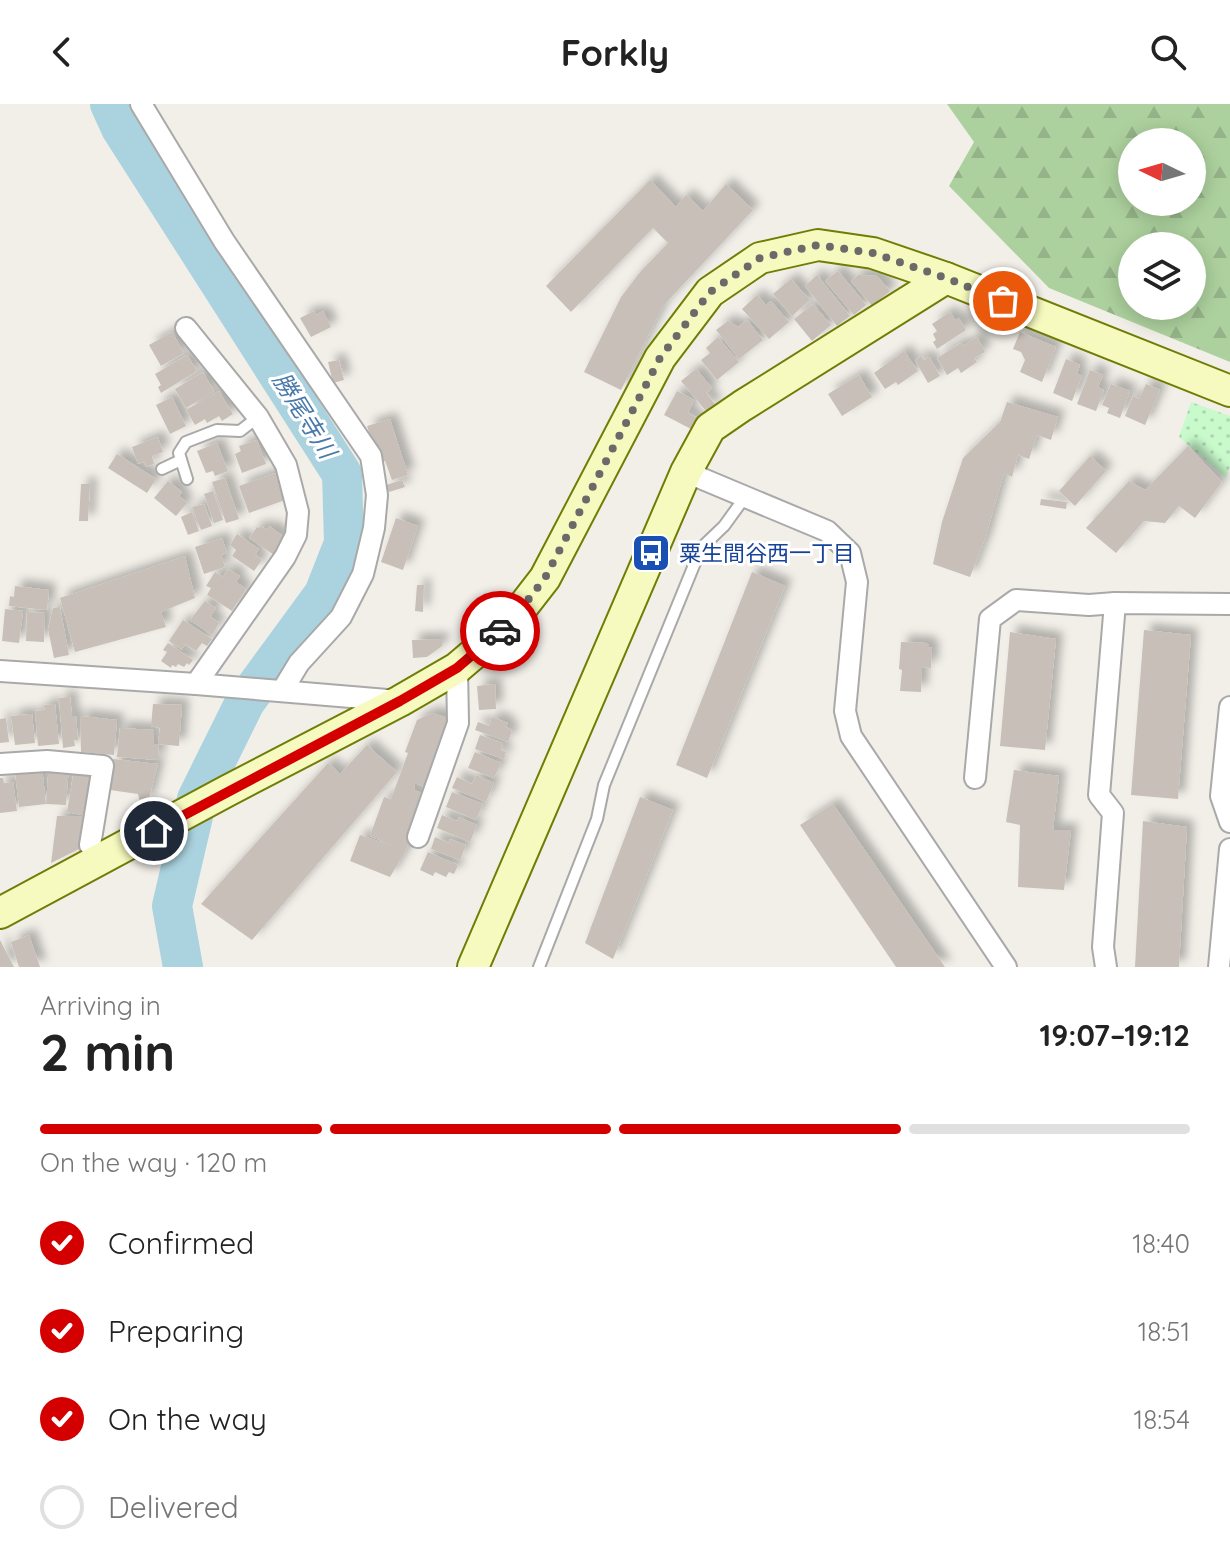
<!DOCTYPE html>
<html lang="en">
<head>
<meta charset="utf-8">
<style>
	body { margin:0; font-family:Quicksand,"Noto Sans JP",sans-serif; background:#f2f2f2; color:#222; height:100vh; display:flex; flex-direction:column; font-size:30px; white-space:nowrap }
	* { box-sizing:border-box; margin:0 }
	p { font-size:26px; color:#767676 }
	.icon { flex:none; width:44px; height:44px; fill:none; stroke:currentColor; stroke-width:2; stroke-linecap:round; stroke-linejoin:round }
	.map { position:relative; height:863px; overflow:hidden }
	.side { display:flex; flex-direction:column; background:#fff; flex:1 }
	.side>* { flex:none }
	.needle { width:52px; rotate:275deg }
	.controls { position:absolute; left:1118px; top:24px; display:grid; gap:16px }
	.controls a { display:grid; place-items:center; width:88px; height:88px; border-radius:50%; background:#fff; box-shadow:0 4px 20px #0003; font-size:40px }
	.pin { position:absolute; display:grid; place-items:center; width:68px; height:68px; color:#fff; margin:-34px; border:4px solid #fff; border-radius:50%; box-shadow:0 2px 8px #0007 }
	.courier { position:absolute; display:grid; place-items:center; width:80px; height:80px; margin:-40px; border:6px solid #d40000; border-radius:50%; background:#fff; color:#222; box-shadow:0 2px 10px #0007 }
	.headline em { font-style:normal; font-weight:700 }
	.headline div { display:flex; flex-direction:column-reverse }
	.headline { display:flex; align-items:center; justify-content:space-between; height:136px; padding:0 40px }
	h1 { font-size:52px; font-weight:700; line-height:60px }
	.bar { display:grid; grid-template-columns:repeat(4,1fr); gap:12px 8px; align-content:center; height:96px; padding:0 40px }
	.bar i { height:10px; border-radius:6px; background:#e0e0e0 }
	.bar .on { background:#d40000 }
	.bar p { grid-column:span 4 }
	ol { padding:0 40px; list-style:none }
	li { display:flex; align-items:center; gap:24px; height:88px }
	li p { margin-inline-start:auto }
	li .icon { padding:8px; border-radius:50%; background:#d40000; color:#fff; stroke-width:4 }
	li:last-child { color:#767676 }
	li i { width:44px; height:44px; border:4px solid #e0e0e0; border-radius:50% }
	header { display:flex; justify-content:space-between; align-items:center; height:104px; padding:0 40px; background:#fff; font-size:36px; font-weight:700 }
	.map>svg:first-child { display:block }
	.forest { fill:url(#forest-firs); fill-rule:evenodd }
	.park { fill:url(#park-dots) }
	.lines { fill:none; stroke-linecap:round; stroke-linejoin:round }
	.river { stroke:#aad3df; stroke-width:40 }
	.building { fill:#c7bfb8; filter:url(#shadow) }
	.lane-casing { stroke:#a9a9a9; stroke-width:14 }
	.street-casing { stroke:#a9a9a9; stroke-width:24 }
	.secondary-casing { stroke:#707d05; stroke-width:34 }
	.lane { stroke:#fff; stroke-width:10 }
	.street { stroke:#fff; stroke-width:20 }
	.secondary { stroke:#f7fabf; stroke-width:30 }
	.done { stroke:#6b6a68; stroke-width:8; stroke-dasharray:0 14.4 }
	.route { stroke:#d40000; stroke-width:10 }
	.labels { text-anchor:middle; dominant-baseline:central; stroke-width:6; stroke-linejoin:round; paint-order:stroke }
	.transit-label { font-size:22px; fill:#164399; stroke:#fff; text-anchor:start }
	.water-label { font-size:24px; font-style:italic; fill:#4a7aab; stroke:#fff }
</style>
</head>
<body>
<header><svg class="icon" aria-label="back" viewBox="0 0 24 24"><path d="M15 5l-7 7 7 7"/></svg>Forkly<svg class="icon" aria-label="search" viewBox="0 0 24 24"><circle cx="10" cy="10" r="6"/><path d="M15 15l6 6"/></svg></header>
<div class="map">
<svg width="1230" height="863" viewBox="0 0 1230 863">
	<defs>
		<pattern id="forest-firs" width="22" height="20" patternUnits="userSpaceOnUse" patternTransform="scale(2)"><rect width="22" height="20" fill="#add19e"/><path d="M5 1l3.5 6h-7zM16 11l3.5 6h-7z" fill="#95b388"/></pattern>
		<pattern id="park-dots" width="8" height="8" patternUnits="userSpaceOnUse" patternTransform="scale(2)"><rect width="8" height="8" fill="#c8facc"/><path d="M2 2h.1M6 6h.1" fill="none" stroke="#acd6af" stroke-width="1.8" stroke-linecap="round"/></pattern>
		<filter id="shadow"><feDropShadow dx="7" dy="-7" stdDeviation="4" flood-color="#0004"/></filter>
	</defs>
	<rect width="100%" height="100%" fill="#f2efe9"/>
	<!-- forest -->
	<path class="forest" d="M947,0H1230V258L1049,184L949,82L974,38ZM1132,38H1192V98H1132ZM1132,142H1192V202H1132Z"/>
	<!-- park -->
	<path class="park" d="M1191,298L1230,312V362L1226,374L1179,333Z"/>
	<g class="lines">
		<!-- river -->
		<path class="river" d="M110,0L121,24L342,370L344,439L324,490L245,598L197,695L172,802L183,863"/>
	</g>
	<!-- building -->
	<g class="building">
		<path d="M650,76L676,103L686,91L703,107L726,80L753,106L663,202L621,286L584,268L621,193L641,167L668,139L653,124L571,208L546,182Z"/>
		<path d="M838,167L866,201L854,211L825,177Z"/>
		<path d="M817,171L850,212L837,222L805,182Z"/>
		<path d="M858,171L877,172L890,187L872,202L851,177Z"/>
		<path d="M791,175L810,196L792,212L773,190Z"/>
		<path d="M757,191L766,201L771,197L789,218L769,235L742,205Z"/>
		<path d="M813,200L831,221L812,237L794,215Z"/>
		<path d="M314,207L316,211L323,207L331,223L311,233L300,214Z"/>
		<path d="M950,208L955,216L959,214L966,226L937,245L933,238L936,236L933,230L937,227L932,220Z"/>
		<path d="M747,216L763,236L739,255L716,226L728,217L738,223Z"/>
		<path d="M172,228L184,249L161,262L149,241Z"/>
		<path d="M1020,228L1056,243L1042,278L1020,268L1025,256L1021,248L1013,245Z"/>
		<path d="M718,233L739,258L717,276L701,256L710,249L706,244Z"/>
		<path d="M977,233L985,248L974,254L977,258L961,269L958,264L947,271L937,254L961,239L963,242Z"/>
		<path d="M904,247L918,267L898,281L896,278L885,285L874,269Z"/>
		<path d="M187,251L197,267L161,289L158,283L161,281L155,270Z"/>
		<path d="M921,252L924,256L929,253L940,272L928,279L915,256Z"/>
		<path d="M1066,255L1080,261L1077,270L1082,272L1072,297L1053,289Z"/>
		<path d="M339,256L344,276L333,279L328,258Z"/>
		<path d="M696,265L712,284L706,289L715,300L706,307L681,277Z"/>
		<path d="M1090,266L1103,271L1098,283L1104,286L1096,307L1077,300Z"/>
		<path d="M203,268L214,287L186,304L175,285Z"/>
		<path d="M859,271L872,293L842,312L828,290Z"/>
		<path d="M1111,280L1130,287L1120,314L1107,309L1109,304L1102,301Z"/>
		<path d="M1146,280L1160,286L1145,321L1125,312L1133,292L1139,295Z"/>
		<path d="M219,287L233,310L222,317L219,312L207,319L205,315L195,321L186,306Z"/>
		<path d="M677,287L694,296L688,309L699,315L693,326L664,311Z"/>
		<path d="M172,293L186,322L170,330L156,301Z"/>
		<path d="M1007,298L1058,313L1051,336L1037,331L1029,355L1018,351L1012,373L1004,369L985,435L970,473L933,460L942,418L963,354L1000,318Z"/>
		<path d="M390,315L408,371L392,376L385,357L379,359L367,322Z"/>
		<path d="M158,333L163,348L152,352L154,360L146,363L144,358L138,360L132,343Z"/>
		<path d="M257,336L266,360L242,369L235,350L241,347L239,342Z"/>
		<path d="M217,339L228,367L215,372L213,367L206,369L197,347Z"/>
		<path d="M1188,342L1222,378L1195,414L1179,402L1165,419L1144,417L1116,449L1086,424L1129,377L1145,386Z"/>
		<path d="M117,350L156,375L147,389L108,364Z"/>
		<path d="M1090,352L1106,367L1075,402L1059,387Z"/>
		<path d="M275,369L285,396L249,409L239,382Z"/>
		<path d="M225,374L239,415L226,419L212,378Z"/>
		<path d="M402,376L405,383L389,388L386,381Z"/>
		<path d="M168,377L182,388L179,392L187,399L176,412L154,394Z"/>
		<path d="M81,380H90L88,417H79Z"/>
		<path d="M213,387L223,416L214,419L204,390Z"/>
		<path d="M1041,395L1067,398L1066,405L1040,401Z"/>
		<path d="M204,400L212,422L201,426L192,403Z"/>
		<path d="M192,408L199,427L188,431L181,413Z"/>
		<path d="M396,414L418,422L403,466L381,458Z"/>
		<path d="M260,422L267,426L269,422L286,434L274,451L249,434L257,423L259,424Z"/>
		<path d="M237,430L259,445L255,451L262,456L254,467L232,452L236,446L230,441Z"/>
		<path d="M222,434L227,449L221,451L225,463L204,470L195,443Z"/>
		<path d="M185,452L195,494L161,508L166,523L75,548L60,494Z"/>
		<path d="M228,465L240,472L236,478L246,485L232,507L207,491L211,484L206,482L215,468L223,473Z"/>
		<path d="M752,468L785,482L707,674L676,661Z"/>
		<path d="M417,481H424L423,508L415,507Z"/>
		<path d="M15,482L49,486L47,506L9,502L10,492L14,493Z"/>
		<path d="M205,497L216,504L210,513L219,519L212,531L190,516Z"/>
		<path d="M60,503L69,551L54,554L48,525L53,504Z"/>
		<path d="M5,505L23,507L19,539L2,537Z"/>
		<path d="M27,508L45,509L44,538L26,537Z"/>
		<path d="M183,516L212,535L207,542L202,539L196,547L185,540L182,546L169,537Z"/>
		<path d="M1144,526L1191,531L1178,695L1131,691Z"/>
		<path d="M1010,528L1056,535L1045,646L1000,642Z"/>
		<path d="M442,535V542L427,553L413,554L412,536Z"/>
		<path d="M901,538L926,539L929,541V543L932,544L931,564L922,563L921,588L900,587L902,566L899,565Z"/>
		<path d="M168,539L193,556L189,561L187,559L184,563L178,560L176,563L172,561L171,564L161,557L167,548L163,546Z"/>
		<path d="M495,580L496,605L479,606L477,582Z"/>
		<path d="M70,593L72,612H76L78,636H74L75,642L63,644L59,594Z"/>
		<path d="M55,600L59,640L38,642L35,607L45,606L44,601Z"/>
		<path d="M153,600L182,601L179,642L158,640L160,624L151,622Z"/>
		<path d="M432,609L451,615L443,635L440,634L428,669L435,672L430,685L415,679L414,686L427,691L406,746L390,773L350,757L360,731L393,742L370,732L384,693L391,695L408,649L405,648L417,616Z"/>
		<path d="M32,610L35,639L15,641L11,612Z"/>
		<path d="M80,612L117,616L114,651L81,648Z"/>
		<path d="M492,613L508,619L506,623L512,626L508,638L475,626L478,618L489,622Z"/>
		<path d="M6,614L9,638L0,639V615Z"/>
		<path d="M120,624L154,626V640H158L159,656L117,653Z"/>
		<path d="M480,631L503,639L501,646L506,648L504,655L475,645Z"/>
		<path d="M367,641L397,668L252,836L201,800L328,659L340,670Z"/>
		<path d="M475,648L501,659L494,674L468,664Z"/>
		<path d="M113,655L158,660L148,698H140L138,690L110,686Z"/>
		<path d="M49,659L69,661L66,701L46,700L19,703L15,667L42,663L46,700Z"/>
		<path d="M74,666L95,668L87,712L81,744L51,759L57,712H87L67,708Z"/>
		<path d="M1014,666L1059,672L1053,726H1071L1064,786L1018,783L1020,721L1006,718Z"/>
		<path d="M476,671L494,679L486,698L452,684L457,673L472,680Z"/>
		<path d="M0,674H3L4,679L13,678L17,707L0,709Z"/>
		<path d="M452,688L483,700L476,716L446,703Z"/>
		<path d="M640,693L673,706L613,855L585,839Z"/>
		<path d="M833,700L945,863H896L800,721Z"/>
		<path d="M442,711L457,717L459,713L477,721L470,738L437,724Z"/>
		<path d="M1143,717L1187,723L1179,863H1135Z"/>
		<path d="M435,733L449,739L450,735L466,741L460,756L431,745Z"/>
		<path d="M428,748L458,761L454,770L449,768L446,773L435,768L433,772L420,766Z"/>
		<path d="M29,831L40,863H19L11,838Z"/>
		<path d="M0,836L14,863H0Z"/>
	</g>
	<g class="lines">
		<!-- lane casing -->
		<g class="lane-casing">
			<g id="lane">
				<path d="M162,365L181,356"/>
				<path d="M187,375L179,349L186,338L217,326L240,327L258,313"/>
				<path d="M539,863L597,715L604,681L701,444L724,422L745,393"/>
			</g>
		</g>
		<!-- street casing -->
		<g class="street-casing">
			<g id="street">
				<path d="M141,0L224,137L371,352L377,391L374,424L363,470L341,513L299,559L282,587"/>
				<path d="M186,224L258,313L286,361L298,408L296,431L285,453L196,580"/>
				<path d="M686,368L827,427L850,449L857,478L845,607L851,632L1006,863"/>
				<path d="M0,567L196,580L399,597"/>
				<path d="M1230,603L1221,692L1230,718"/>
				<path d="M0,660L47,657L103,662L90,741"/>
				<path d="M975,674L990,515L1016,496L1089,501L1115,499L1230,500"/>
				<path d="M418,733L458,619L457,564"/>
				<path d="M1106,863L1103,843L1113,709L1099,691L1115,499"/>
				<path d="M1219,863L1230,745"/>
			</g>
		</g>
		<!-- secondary casing -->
		<g class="secondary-casing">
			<g id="secondary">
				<path d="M0,809L227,687L400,597L457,564L510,519L545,474L660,254L710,188L760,154L818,141L873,149L946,174L1230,287"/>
				<path d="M473,863L686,368L710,324L742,302L946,174"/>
			</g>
		</g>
		<!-- lane -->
		<use href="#lane" class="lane"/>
		<!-- street -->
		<use href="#street" class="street"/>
		<!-- secondary -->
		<use href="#secondary" class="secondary"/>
	</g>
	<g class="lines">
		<!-- done -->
		<path class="done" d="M500,527L510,519L545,474L660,254L710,188L760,154L818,141L873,149L946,174L1003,197"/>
		<!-- route -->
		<path class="route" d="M154,727L400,597L457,564L500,527"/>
	</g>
	<!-- icons -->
	<defs>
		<g id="bus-square" transform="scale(2)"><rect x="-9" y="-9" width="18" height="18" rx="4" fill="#1a4fb4" stroke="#fff"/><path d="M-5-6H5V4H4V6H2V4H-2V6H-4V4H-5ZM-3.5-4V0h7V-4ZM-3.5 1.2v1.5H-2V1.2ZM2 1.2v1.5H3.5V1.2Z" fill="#fff"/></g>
	</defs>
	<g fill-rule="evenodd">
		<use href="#bus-square" x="651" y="449"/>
	</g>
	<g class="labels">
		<!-- transit labels -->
		<g class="transit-label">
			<text x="679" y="449">粟生間谷西一丁目</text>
		</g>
		<!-- water labels -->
		<g class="water-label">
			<text transform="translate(305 311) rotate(58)">勝尾寺川</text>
		</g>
	</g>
</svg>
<div class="controls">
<a><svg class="needle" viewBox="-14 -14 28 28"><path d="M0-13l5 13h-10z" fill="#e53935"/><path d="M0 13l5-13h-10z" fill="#767676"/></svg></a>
<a><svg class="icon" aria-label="layers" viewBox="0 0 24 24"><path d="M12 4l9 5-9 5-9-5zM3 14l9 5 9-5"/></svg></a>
</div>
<div class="pin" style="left:1003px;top:197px;background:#ea580c"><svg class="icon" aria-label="bag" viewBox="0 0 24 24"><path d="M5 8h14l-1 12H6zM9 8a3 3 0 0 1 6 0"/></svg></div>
<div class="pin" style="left:154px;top:727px;background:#1f2937"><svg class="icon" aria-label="home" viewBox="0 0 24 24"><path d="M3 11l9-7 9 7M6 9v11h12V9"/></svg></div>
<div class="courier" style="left:500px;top:527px"><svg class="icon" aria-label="car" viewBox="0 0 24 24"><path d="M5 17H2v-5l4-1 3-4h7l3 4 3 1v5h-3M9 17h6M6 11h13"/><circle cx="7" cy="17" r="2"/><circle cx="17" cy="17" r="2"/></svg></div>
</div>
<section class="side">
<div class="headline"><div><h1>2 min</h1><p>Arriving in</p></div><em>19:07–19:12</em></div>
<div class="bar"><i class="on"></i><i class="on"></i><i class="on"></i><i></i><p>On the way · 120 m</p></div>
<ol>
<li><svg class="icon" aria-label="check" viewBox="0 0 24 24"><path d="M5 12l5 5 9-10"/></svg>Confirmed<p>18:40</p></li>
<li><svg class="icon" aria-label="check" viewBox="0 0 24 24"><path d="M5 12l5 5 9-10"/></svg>Preparing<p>18:51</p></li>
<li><svg class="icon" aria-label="check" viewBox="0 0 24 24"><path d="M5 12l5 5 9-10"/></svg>On the way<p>18:54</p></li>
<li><i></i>Delivered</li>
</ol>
</section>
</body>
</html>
